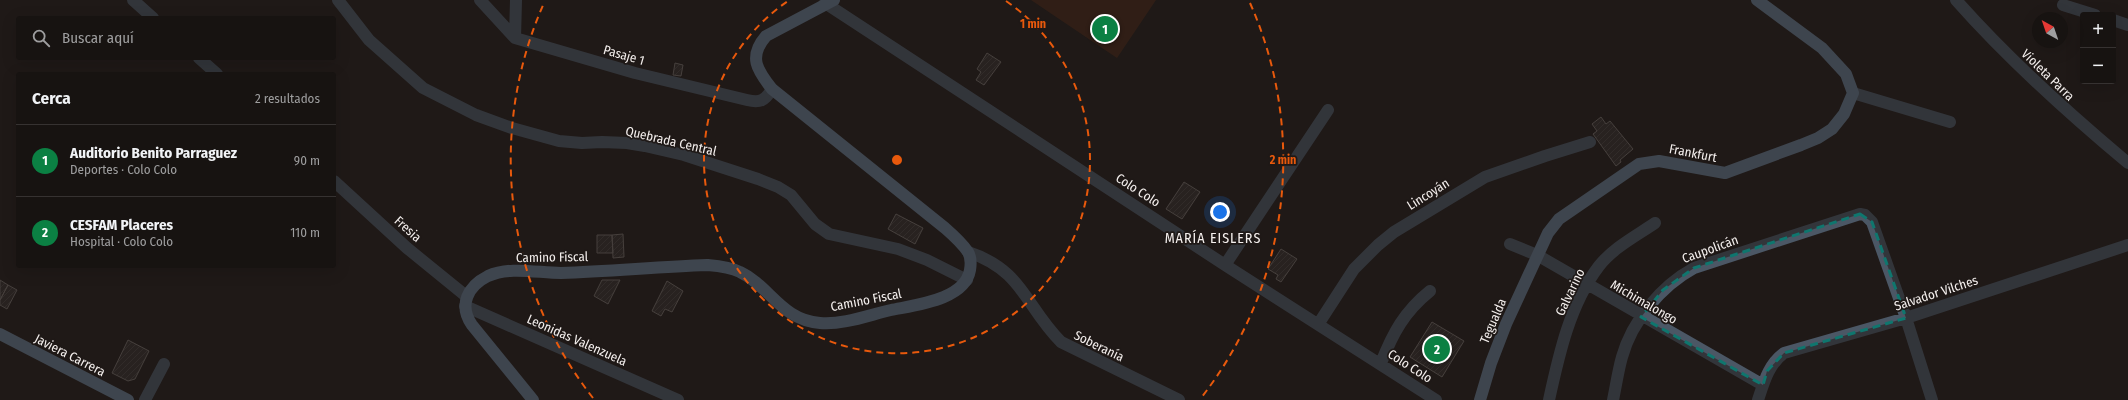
<!DOCTYPE html>
<html lang="es">
<meta charset="utf-8">
<style>
body{margin:0;font-family:"Fira Sans Condensed",sans-serif;background:#201c1a;color:#f1f3f6}
.controls{position:absolute;right:12px;top:12px;display:grid;overflow:hidden;border-radius:4px;box-shadow:0 4px 16px #0002}
.controls button{width:36px;height:36px;display:grid;place-items:center;padding:0;border:0;border-bottom:1px solid #363231;background:#171311;color:#f1f3f6;font:20px sans-serif}
.compass{position:absolute;left:2032px;top:12px;width:36px;height:36px;border-radius:50%;background:#171311;box-shadow:0 4px 16px #0002;rotate:320deg}
.you{position:absolute;left:1220px;top:212px;width:14px;height:14px;margin:-10px;border:3px solid #fff;border-radius:50%;background:#1a73e8;box-shadow:0 0 0 6px #1a73e833}
.badge{display:grid;place-items:center;width:26px;height:26px;border-radius:50%;background:#0b8043;color:#fff;font-size:13px;font-weight:700}
.pin{position:absolute;translate:-50% -50%;border:2px solid #fff;box-shadow:0 1px 4px #0006}
.list{margin:0;padding:0;list-style:none}
h2{display:flex;justify-content:space-between;align-items:center;height:52px;margin:0;padding:0 16px;font-size:17px}
h2 small{font-size:13px;font-weight:400;color:#9e9e9f}
.list li{display:grid;grid-template-columns:26px 1fr auto;gap:12px;align-items:center;box-sizing:border-box;height:72px;padding:0 16px;border-top:1px solid #363231}
.list b{display:block;font-size:15px;white-space:nowrap}
.list p{margin:0;font-size:13px;white-space:nowrap;color:#9e9e9f}
.list em{font-size:13px;font-style:normal;color:#9e9e9f}
.icon{flex:none;width:22px;height:22px;fill:none;stroke:currentColor;stroke-width:2;stroke-linecap:round;stroke-linejoin:round}
.map{position:relative;flex:none;width:2128px;height:400px;overflow:hidden}
.search{position:absolute;background:#171311;box-shadow:0 4px 16px #0002;left:16px;top:16px;width:320px;height:44px;display:flex;align-items:center;gap:10px;box-sizing:border-box;padding:0 14px;border-radius:4px;color:#9e9e9f;font-size:15px}
.panel{position:absolute;background:#171311;box-shadow:0 4px 16px #0002;left:16px;top:72px;width:320px;height:196px;border-radius:4px}
.map>svg:first-child{display:block}
.garden{fill:#462514}
.building{fill:url(#building-hatch);stroke:#756d69}
.lines{fill:none;stroke-linecap:round;stroke-linejoin:round}
.street{stroke:#4b5765;stroke-width:12}
.secondary{stroke:#657a90;stroke-width:12}
.marked{fill:none;stroke:#0f766e;stroke-width:3;stroke-dasharray:8 5;stroke-linejoin:round}
.ring{fill:none;stroke:#e8590c;stroke-width:2;stroke-dasharray:7 5}
.labels{text-anchor:middle;dominant-baseline:central;stroke-width:3.5;stroke-linejoin:round;paint-order:stroke}
.street-label{font-size:13px;fill:#f4efed;stroke:#1f1917}
.neighbourhood-label{font-size:14px;letter-spacing:1px;fill:#f4efed;stroke:#1f1917}
.centre{fill:#e8590c;stroke:#1f1917;stroke-width:2}
.ring-label{font-size:12px;text-anchor:middle;font-weight:bold;fill:#e8590c;stroke:#1f1917;stroke-width:3.5;stroke-linejoin:round;paint-order:stroke}
</style>
<div class="map">
<svg width="2128" height="400" viewBox="0 0 2128 400">
<defs>
<pattern id="building-hatch" width="6" height="6" patternUnits="userSpaceOnUse"><rect width="6" height="6" fill="#332d2a"/><path d="M-1 1l2-2M0 6l6-6M5 7l2-2" fill="none" stroke="#47423f"/></pattern>
</defs>
<rect width="100%" height="100%" fill="#1f1917"/>
<path class="garden" d="M1031,0H1156L1117,58Z"/>
<path class="building" d="M987,53L1001,62L984,85L976,80L981,72L977,69Z
M675,63L683,65L681,76L673,75Z
M1601,117L1606,124L1610,121L1633,149L1620,160L1621,162L1616,166L1593,134L1597,131L1592,124Z
M1184,182L1200,192L1182,219L1166,209Z
M896,214L923,228L915,244L888,229Z
M623,234L624,257L613,258L612,235Z
M597,235H612L613,253H597Z
M1281,249L1297,259L1281,282L1276,279L1278,275L1268,269Z
M0,280L8,285L0,300Z
M602,280H620L608,304L594,296Z
M667,281L683,291L672,312L665,309L661,316L652,311Z
M8,285L17,290L7,309L0,305V300Z
M1432,322L1464,341L1442,377L1410,357Z
M128,340L149,351L135,379L128,381L112,373Z"/>
<g class="lines">
<path class="street" d="M133,0L153,18
M338,0L369,40L423,88L476,115L512,128L559,141L582,143L602,142L627,143L645,146L684,155L758,179L778,187L791,195L815,224L829,234L898,249L927,260L967,280
M480,0L515,38L635,73L747,100C760,103 765,101 772,89
M1956,0C2009,60 2067,112 2128,163
M825,3L1225,265L1436,400
M2063,5L2095,15
M2113,20L2128,25
M515,38L516,0
M199,58L217,74
M1853,93L1950,122
M334,181L407,248L466,296
M1510,244L1537,255L1763,385
M968,252C1023,270 1025,306 1061,342L1179,400
M1225,265L1328,110
M465,306L678,400
M1319,323L1354,269L1378,245L1394,232L1485,177L1545,156L1590,142
M1381,363C1393,333 1404,312 1430,291
M145,400L164,364
M1549,400C1559,354 1570,304 1599,266C1613,248 1636,236 1655,223
M1613,400C1616,386 1618,371 1622,357C1632,321 1661,286 1694,268L1860,214L1865,215L1872,222L1906,318L1932,400
M1758,400C1764,382 1768,365 1784,353L1906,318L2128,245"/>
<path class="secondary" d="M0,334L128,400
M533,400L472,325C458,305 468,286 488,276C510,266 538,273 561,273C610,271 659,267 707,265C718,266 730,267 740,272C770,286 781,320 820,323C843,325 869,315 891,310C915,305 965,300 970,270C971,264 971,257 968,252C962,243 953,235 945,228L772,89C757,70 748,57 766,36L834,0
M1480,400L1491,363L1506,324L1548,233L1559,219L1639,164L1659,161L1725,173L1801,145L1818,138L1832,129L1844,114L1853,93L1846,74L1822,48L1757,0"/>
</g>
<path d="M0 0H2128V400H0ZM1860,214L1872,222L1906,318L1784,353L1767,371L1763,385L1641,317L1663,290L1694,268Z" fill="#1f1917" fill-opacity=".55" fill-rule="evenodd"/>
<path class="marked" d="M1860,214L1872,222L1906,318L1784,353L1767,371L1763,385L1641,317L1663,290L1694,268Z"/>
<g class="ring">
<path d="M1006 1A193 193 0 1 1 788 1"/>
<path d="M593 398A386 386 0 0 1 544 3M1250 3A386 386 0 0 1 1201 398"/>
</g>
<g class="labels">
<g class="street-label">
<text transform="translate(624 55) rotate(16)">Pasaje 1</text>
<text transform="translate(2048 75) rotate(44)">Violeta Parra</text>
<text transform="translate(671 141) rotate(13)">Quebrada Central</text>
<text transform="translate(1693 153) rotate(11)">Frankfurt</text>
<text transform="translate(1138 190) rotate(33)">Colo Colo</text>
<text transform="translate(1428 194) rotate(-32)">Lincoyán</text>
<text transform="translate(408 229) rotate(42)">Fresia</text>
<text transform="translate(1710 249) rotate(-20)">Caupolicán</text>
<text transform="translate(552 257) rotate(-1)">Camino Fiscal</text>
<text transform="translate(1570 292) rotate(-64)">Galvarino</text>
<text transform="translate(1936 293) rotate(-18)">Salvador Vilches</text>
<text transform="translate(866 300) rotate(-11)">Camino Fiscal</text>
<text transform="translate(1644 302) rotate(30)">Michimalongo</text>
<text transform="translate(1493 321) rotate(-67)">Tegualda</text>
<text transform="translate(577 340) rotate(24)">Leonidas Valenzuela</text>
<text transform="translate(1099 346) rotate(26)">Soberanía</text>
<text transform="translate(70 355) rotate(27)">Javiera Carrera</text>
<text transform="translate(1410 366) rotate(33)">Colo Colo</text>
</g>
<g class="neighbourhood-label">
<text x="1213" y="238">MARÍA EISLERS</text>
</g>
</g>
<circle cx="897" cy="160" r="6" class="centre"/>
<g class="ring-label">
<text x="1033" y="28">1 min</text>
<text x="1283" y="164">2 min</text>
</g>
</svg>
<div class="controls">
<button>+</button>
<button>−</button>
</div>
<svg class="compass" viewBox="-18 -18 36 36"><path d="M0-13l5 13h-10z" fill="#e53935"/><path d="M0 13l5-13h-10z" fill="#9e9e9f"/></svg>
<div class="you"></div>
<div class="pin badge" style="left:1105px;top:29px">1</div>
<div class="pin badge" style="left:1437px;top:349px">2</div>
<div class="search"><svg class="icon" aria-label="search" viewBox="0 0 24 24"><circle cx="10" cy="10" r="6"/><path d="M15 15l6 6"/></svg>Buscar aquí</div>
<section class="panel">
<h2>Cerca<small>2 resultados</small></h2>
<ul class="list">
<li><span class="badge">1</span><div><b>Auditorio Benito Parraguez</b><p>Deportes · Colo Colo</p></div><em>90 m</em></li>
<li><span class="badge">2</span><div><b>CESFAM Placeres</b><p>Hospital · Colo Colo</p></div><em>110 m</em></li>
</ul>
</section>
</div>
